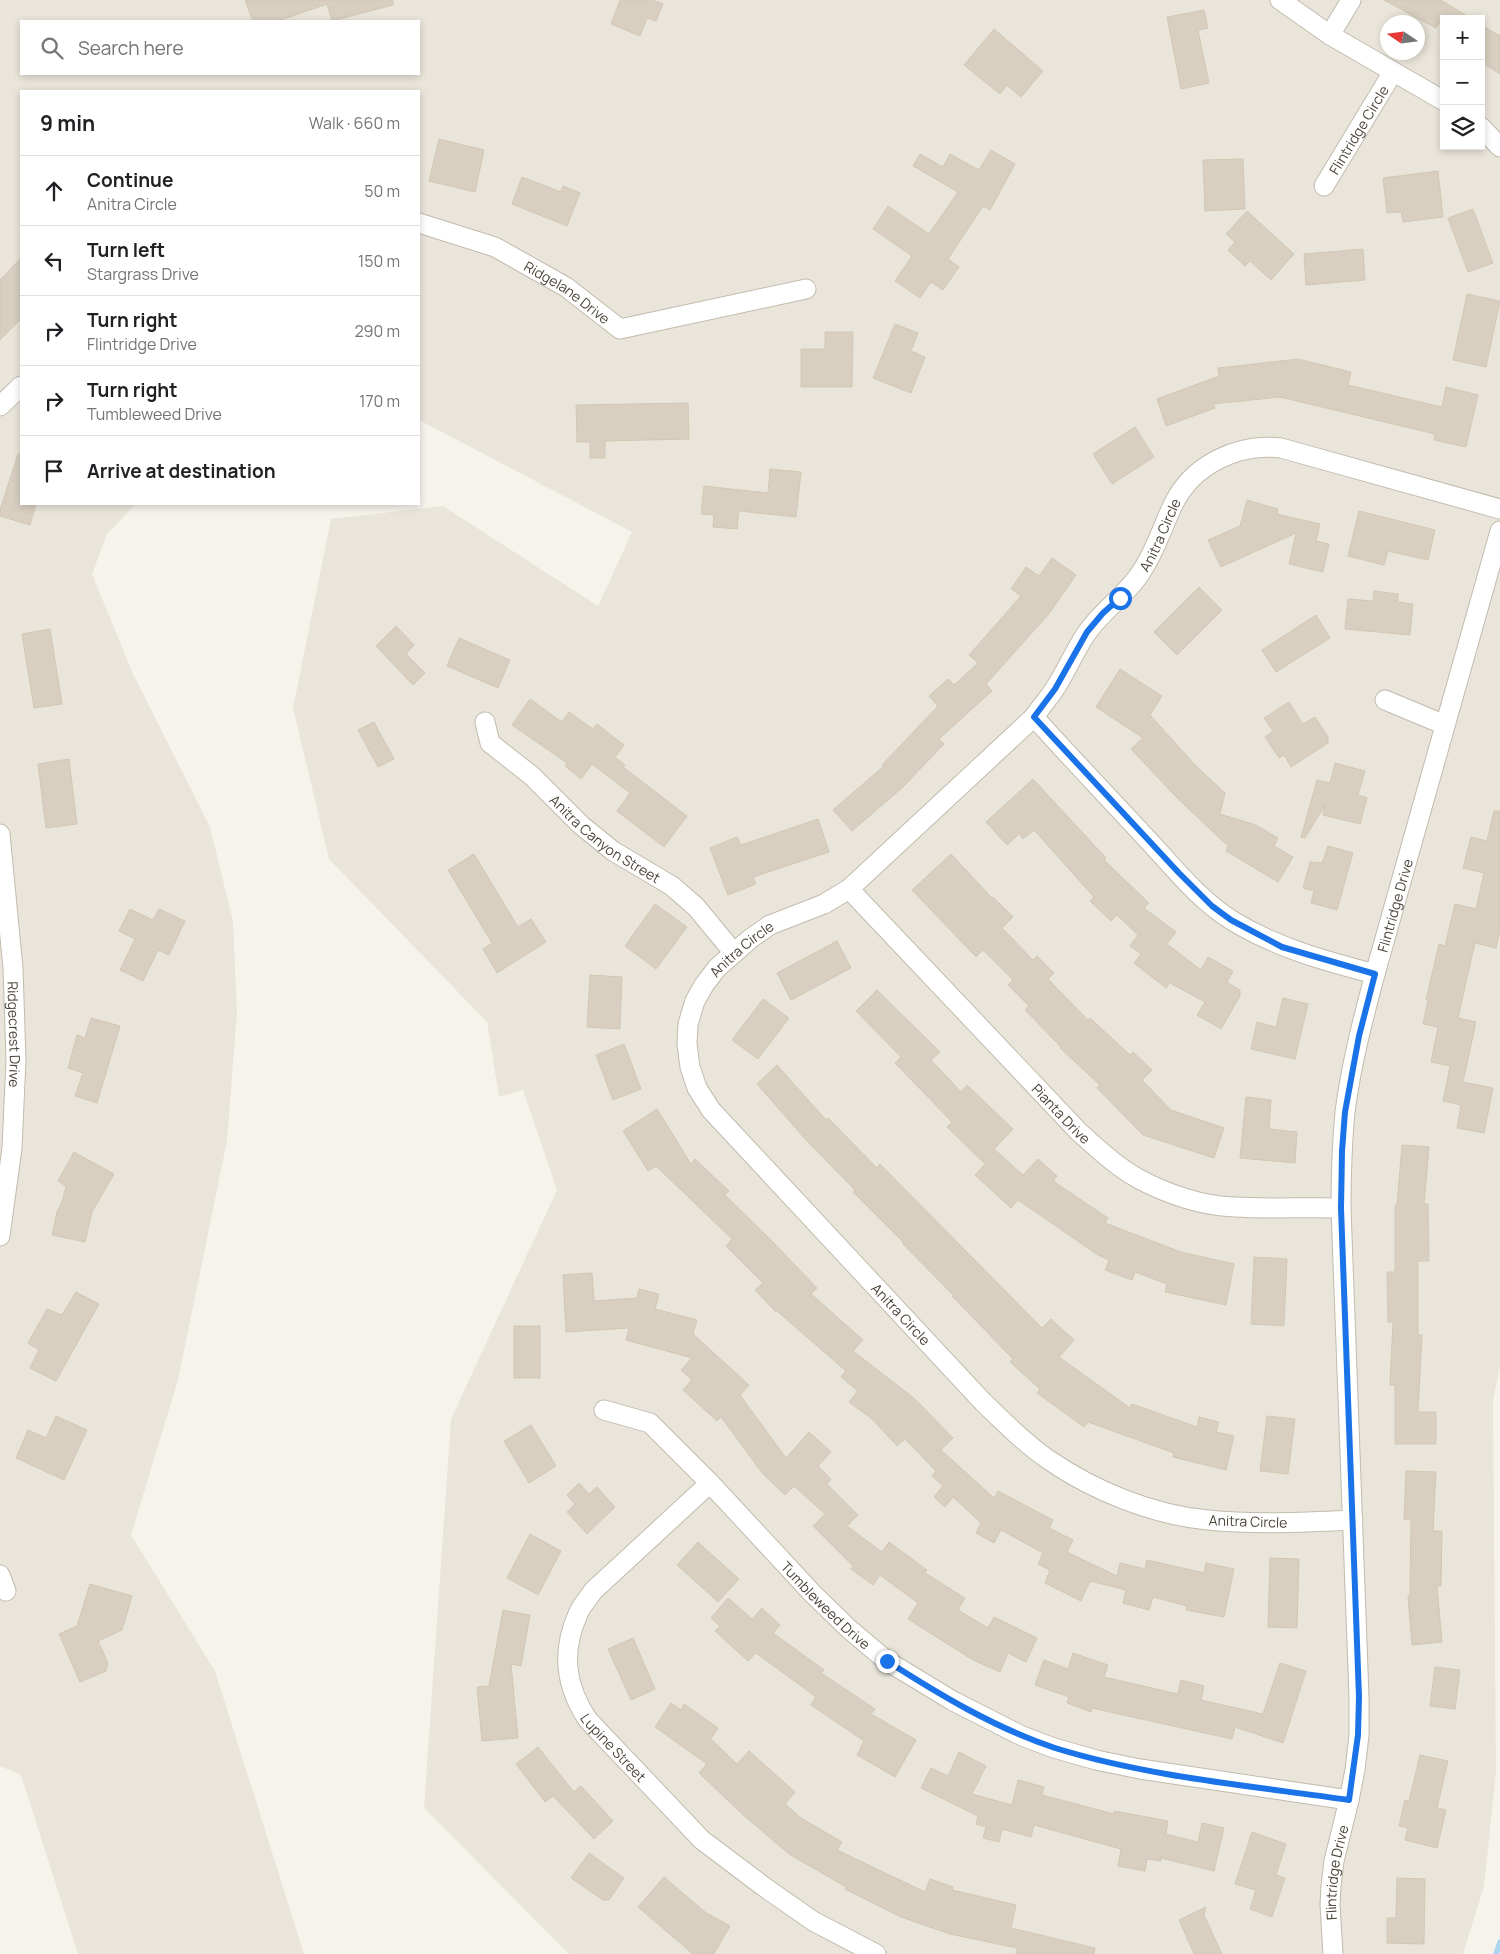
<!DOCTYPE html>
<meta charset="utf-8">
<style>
body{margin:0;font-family:Manrope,sans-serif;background:#f2f2f2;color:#202124}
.controls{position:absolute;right:15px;top:15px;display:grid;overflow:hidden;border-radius:0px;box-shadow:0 2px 8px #0003}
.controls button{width:45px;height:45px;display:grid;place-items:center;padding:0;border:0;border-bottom:1px solid #e0e0e0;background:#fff;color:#202124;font:25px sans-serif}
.compass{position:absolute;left:1380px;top:15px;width:45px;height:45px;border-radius:50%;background:#fff;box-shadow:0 2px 8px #0003;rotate:283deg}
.stop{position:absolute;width:15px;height:15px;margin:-11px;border:4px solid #1a73e8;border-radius:50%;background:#fff}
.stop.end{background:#1a73e8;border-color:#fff;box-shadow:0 1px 5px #0008}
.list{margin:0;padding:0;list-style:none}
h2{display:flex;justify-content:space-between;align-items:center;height:65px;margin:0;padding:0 20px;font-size:21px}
h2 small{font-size:16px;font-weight:400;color:#757577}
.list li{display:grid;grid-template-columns:32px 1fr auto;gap:15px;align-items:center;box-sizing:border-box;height:70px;padding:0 20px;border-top:1px solid #e0e0e0}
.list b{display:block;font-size:19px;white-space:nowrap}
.list p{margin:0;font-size:16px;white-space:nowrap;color:#757577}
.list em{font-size:16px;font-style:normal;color:#757577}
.icon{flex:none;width:28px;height:28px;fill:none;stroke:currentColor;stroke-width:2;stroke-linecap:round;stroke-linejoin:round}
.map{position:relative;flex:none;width:1500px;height:1954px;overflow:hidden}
.search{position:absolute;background:#fff;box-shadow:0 2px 8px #0003;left:20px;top:20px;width:400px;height:55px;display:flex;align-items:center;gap:12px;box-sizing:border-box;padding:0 18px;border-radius:0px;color:#757577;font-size:19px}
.panel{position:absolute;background:#fff;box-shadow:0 2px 8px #0003;left:20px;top:90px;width:400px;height:415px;border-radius:0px}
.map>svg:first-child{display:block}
.residential{fill:#eae5da;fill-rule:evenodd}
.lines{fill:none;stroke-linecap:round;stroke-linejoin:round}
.stream{stroke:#a9d4f2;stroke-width:5.5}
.building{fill:#d8cfc1;stroke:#d3c7b4}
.minor-casing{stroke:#c2bbae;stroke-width:21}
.minor{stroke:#fff;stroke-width:19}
.route{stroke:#1a73e8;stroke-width:6}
.labels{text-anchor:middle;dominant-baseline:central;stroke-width:4;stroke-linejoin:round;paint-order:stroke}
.street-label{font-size:14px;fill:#4b4439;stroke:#fff}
</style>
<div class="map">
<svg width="1500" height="1954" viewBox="0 0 1500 1954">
<rect width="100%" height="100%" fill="#f6f3ec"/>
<path class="residential" d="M0,0H1500V1365L1493,1401L1496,1773L1484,1886L1463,1954H569L424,1808L451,1419L557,1190L523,1090L499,1097L487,1022L329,859L293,708L331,519L443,506L598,606L632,532L419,420V91H21V504H136L107,534L92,574L133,674L210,827L233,921L237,1012L227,1141L178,1380L131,1535L215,1671L304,1954H78L21,1775L0,1766ZM1444,19H1481V146H1444ZM21,21H419V74H21ZM1388,22H1418V52H1388Z"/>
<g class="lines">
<path class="stream" d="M1496,1954L1500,1942"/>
</g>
<path class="building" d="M245,0H393V5L332,21L327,4L278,21H253Z
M620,0H653L663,4L656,21L647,18L640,36L611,24Z
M1384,0H1441L1472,19H1441L1436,28Z
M1204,10L1208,28L1198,30L1209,83L1181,89L1167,17Z
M1481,25L1500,36V74L1481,62Z
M994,29L1043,71L1021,97L1007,85L1000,94L964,65Z
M439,139L484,150L475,192L429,181Z
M991,150L1015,164L990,210L983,206L948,259L959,267L943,290L931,282L920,298L895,281L912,256L873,229L888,206L929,234L958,192L913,166L920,154L943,167L950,154L979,170Z
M1243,159L1245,209L1205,211L1203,160Z
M1438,171L1443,217L1403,222L1401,212L1387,213L1383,178Z
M522,177L561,192L563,186L580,193L567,226L512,204Z
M1473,209L1493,263L1468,272L1448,218Z
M1247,211L1294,254L1271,280L1250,261L1245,266L1228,250L1235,242L1226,234Z
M1363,249L1365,280L1306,285L1304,254Z
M21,258V319L0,340V280Z
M1467,294L1500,301L1486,367L1453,360Z
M895,324L918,333L911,351L925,357L911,393L873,378Z
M825,332H853L852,387H801V349H825Z
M1298,359L1351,372L1348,385L1442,407L1446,387L1478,395L1466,447L1434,440L1435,434L1280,397L1213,404L1215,408L1166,426L1157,399L1219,376L1218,368Z
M688,403L689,439L605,441V458H590V442H577L576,405Z
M1135,427L1154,457L1112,484L1093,454Z
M18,454H21V504H36L30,525L0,516V510Z
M770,469L801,472L796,517L739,511L737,529L713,527L714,515L701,514L704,486L768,493Z
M1247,500L1278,509L1277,514L1320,524L1316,541L1329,544L1323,572L1289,564L1296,533L1221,567L1208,540L1240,526Z
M1359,511L1435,530L1428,560L1388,551L1384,565L1348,556Z
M1052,558L1076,575L1048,615L986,684L992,691L939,739L944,744L903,787L852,831L833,810L884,766L882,765L938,706L929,696L948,679L954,685L978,663L969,655L1021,596L1011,589L1026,567L1039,576Z
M1199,587L1222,610L1177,655L1154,632Z
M1374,591L1398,594V602L1413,604L1410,635L1345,629L1348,599L1373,601Z
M1316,615L1330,638L1276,672L1262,650Z
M396,626L414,645L406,654L425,673L413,685L376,646Z
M50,629L62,704L34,708L22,634Z
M459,638L510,660L498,688L447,666Z
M1120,669L1162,696L1150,715L1196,766L1225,793L1220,814L1256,825L1278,838L1274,846L1293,857L1278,882L1226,851L1228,846L1176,797L1131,749L1143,738L1096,707Z
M530,699L562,722L569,712L593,729L597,724L624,745L615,757L625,765L623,767L687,816L664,847L617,811L630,793L592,764L581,779L565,766L567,763L512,725Z
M1289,702L1303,724L1315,717L1328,737V743L1291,767L1284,755L1279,758L1265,737L1273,731L1264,718Z
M374,722L394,759L378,767L358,730Z
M69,759L77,824L46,828L38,764Z
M1335,763L1365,771L1358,795L1367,798L1360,824L1323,815L1325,805L1305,838L1301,837L1317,780L1330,783Z
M1033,779L1106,858L1104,860L1149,903L1144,908L1176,932L1167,944L1201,970L1208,957L1233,971L1227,982L1240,990V996L1221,1029L1197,1015L1205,1002L1170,983L1166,988L1134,963L1141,954L1130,946L1138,935L1117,915L1111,921L1090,901L1094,897L1034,830L1023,839L1019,834L1007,845L986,822Z
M1494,811H1500V930L1496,948L1475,943L1458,1018L1476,1022L1463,1082L1493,1088L1484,1133L1457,1128L1461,1105L1443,1101L1450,1066L1431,1062L1438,1027L1423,1024L1428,1000H1426L1439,944L1445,946L1455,904L1476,909L1484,873L1463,868L1471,837L1487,841Z
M818,819L829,852L753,877L756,884L728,895L710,848L737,837L741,845Z
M1328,846L1353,853L1337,910L1311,903L1314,891L1303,888L1310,862L1322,863Z
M474,854L518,927L531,919L546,942L497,973L483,949L492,943L448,870Z
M951,854L992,898L993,897L1013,917L1002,928L1033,960L1037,956L1054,973L1048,979L1088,1020L1090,1018L1130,1055L1133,1052L1152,1070L1142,1080L1171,1110L1224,1128L1214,1158L1143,1135L1097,1088L1100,1085L1060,1048L1061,1047L1025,1010L1029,1006L1008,985L1013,980L983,950L976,957L912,890Z
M655,904L687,927L656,969L625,946Z
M130,909L153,920L159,909L185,921L169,955L158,950L143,981L120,970L135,939L119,931Z
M837,941L851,968L791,1000L777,973Z
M590,975L622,977L620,1029L587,1027Z
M877,990L940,1052L931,1060L961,1092L967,1085L1013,1129L994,1149L1023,1175L1038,1159L1057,1176L1053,1181L1108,1218L1105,1223L1181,1252L1234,1264L1226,1305L1165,1292L1167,1284L1135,1272L1132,1280L1105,1270L1109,1260L1098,1255L1018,1200L1011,1208L975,1175L985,1164L947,1127L952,1122L895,1063L901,1057L856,1011Z
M1283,998L1308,1004L1295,1059L1251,1049L1257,1022L1276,1027Z
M763,999L789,1018L758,1059L732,1040Z
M91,1018L120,1026L97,1103L75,1096L83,1073L68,1068L77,1035L85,1038Z
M624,1044L641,1089L613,1100L596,1055Z
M777,1065L826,1120L828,1118L877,1168L880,1164L1042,1328L1051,1319L1074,1340L1059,1357L1130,1408L1132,1404L1197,1427L1199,1417L1219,1422L1216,1432L1234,1436L1226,1470L1173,1457L1174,1453L1088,1422L1084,1427L1037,1393L1040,1389L1010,1362L1013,1359L952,1296L953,1295L902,1243L903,1242L853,1192L855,1190L806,1140L757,1084Z
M1246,1097L1271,1100L1269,1129L1297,1132L1295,1163L1240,1158Z
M657,1109L691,1164L695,1159L729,1191L725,1195L771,1240L817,1288L811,1294L863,1340L853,1351L915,1399L953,1438L941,1450L994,1498L998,1491L1053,1520L1049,1528L1073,1540L1067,1552L1117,1576L1120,1563L1145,1569L1147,1560L1204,1573L1206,1563L1234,1569L1224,1617L1186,1610L1187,1606L1153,1597L1149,1610L1123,1603L1126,1590L1090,1581L1081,1601L1045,1583L1050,1570L1038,1564L1043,1553L1001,1530L994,1543L976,1533L981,1523L953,1497L945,1507L934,1497L943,1486L932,1476L936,1471L905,1439L897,1446L872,1419L849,1402L858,1391L841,1377L846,1371L777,1311L776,1312L755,1290L763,1283L726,1246L732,1239L656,1166L648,1171L623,1131Z
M1402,1145L1429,1147L1424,1204H1428L1429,1261H1418V1335H1422L1418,1412H1436V1444H1395V1385H1390L1393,1322H1388L1387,1272H1395V1205H1397Z
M74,1152L114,1174L92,1212L85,1242L52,1235L57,1212L62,1202L66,1186L58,1181Z
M1254,1257L1287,1259L1284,1326L1251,1324Z
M592,1273L594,1301L637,1298L639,1289L659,1294L655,1309L697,1320L693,1334L749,1385L740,1395L786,1458L809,1432L831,1452L818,1466L831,1479L827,1484L858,1515L847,1526L882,1552L889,1542L927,1570L925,1573L965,1598L958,1610L988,1628L994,1617L1037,1638L1026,1662L1008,1653L1000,1672L973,1660L908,1619L918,1603L880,1575L873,1585L851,1569L853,1566L813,1526L825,1514L794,1486L785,1495L763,1474L721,1417L717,1421L683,1390L692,1380L681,1370L692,1358L626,1340L629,1328L566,1332L563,1275Z
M76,1292L99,1304L56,1381L30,1368L39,1350L28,1343L47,1309L62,1315Z
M514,1326H540V1378H514Z
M56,1416L87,1430L64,1480L16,1458L28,1430L46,1438Z
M1267,1416L1295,1419L1288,1474L1260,1471Z
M531,1425L556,1466L529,1483L504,1441Z
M1406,1471L1436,1472L1433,1531H1442L1441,1586H1437L1442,1642L1412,1645L1408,1596L1410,1595L1411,1520L1404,1519Z
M579,1483L589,1494L597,1487L615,1507L587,1534L567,1512L575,1504L567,1495Z
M530,1534L561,1551L538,1595L507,1578Z
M698,1542L739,1579L718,1602L677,1565Z
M1270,1558L1299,1559L1297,1628L1268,1627Z
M90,1584L132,1596L122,1630L98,1641L108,1663L106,1671L80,1682L59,1634L77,1626Z
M728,1598L752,1619L762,1608L780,1625L773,1633L824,1670L821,1673L875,1709L871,1714L916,1740L895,1777L857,1755L864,1741L811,1705L816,1697L756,1653L748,1661L715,1631L720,1626L711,1618Z
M503,1610L530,1615L521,1666L511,1664L518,1738L482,1741L477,1687L489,1686Z
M633,1638L655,1689L631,1700L608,1649Z
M1073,1653L1108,1665L1104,1677L1178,1694L1181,1680L1204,1686L1201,1700L1263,1714L1280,1663L1306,1671L1283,1743L1235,1727L1232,1739L1092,1708L1091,1712L1067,1703L1069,1697L1035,1685L1044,1660L1068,1669Z
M1435,1667L1460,1670L1455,1709L1430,1706Z
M671,1703L681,1710L684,1704L718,1728L711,1739L737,1764L749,1751L795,1792L785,1804L801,1818L842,1842L837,1850L925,1892L930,1879L953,1887L952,1890L1016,1905L1011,1928L1095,1948L1094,1954H1016L1017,1948L950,1934L901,1917L845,1889L846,1887L789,1854L741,1813L699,1773L707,1764L655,1727Z
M538,1747L574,1792L581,1786L613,1821L594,1839L553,1796L545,1802L516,1764Z
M959,1752L986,1766L972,1794L1012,1805L1018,1780L1044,1787L1042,1795L1114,1814V1811L1168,1821L1166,1834L1198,1842L1202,1823L1224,1828L1214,1871L1161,1858V1861L1147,1859L1145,1871L1118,1866L1121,1849L1034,1825L1031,1837L1002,1829L999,1842L983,1838L986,1827L976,1824L978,1816L921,1788L931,1768L948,1776Z
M1420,1755L1448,1761L1437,1808L1446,1810L1437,1848L1405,1840L1408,1828L1399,1826L1405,1800L1409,1801Z
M1252,1832L1286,1844L1276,1875L1285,1878L1272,1917L1250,1909L1256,1890L1235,1884Z
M589,1853L624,1878L609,1900H603L571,1878Z
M664,1877L705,1912L730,1926L714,1954H693L638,1907Z
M1397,1878L1425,1879L1424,1944L1387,1943V1918H1396Z
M1206,1907L1204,1915L1222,1954H1194L1179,1920Z"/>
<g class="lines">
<g class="minor-casing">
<g id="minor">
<path d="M1280,0L1330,35L1444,101"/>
<path d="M1330,35L1351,0"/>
<path d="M1481,127L1500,147"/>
<path id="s1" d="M1324,186L1393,72"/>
<path id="s2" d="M419,223L495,247L566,287L620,329L806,289"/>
<path d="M0,406L21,386"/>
<path d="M1385,700L1445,725"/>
<path d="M1034,717C1071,758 1110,799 1148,840C1174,868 1200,901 1233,921C1277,948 1325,961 1375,974"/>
<path id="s3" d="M485,722L490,743L532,776L581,825L613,851L672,886L696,907L734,953"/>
<path id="s4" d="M0,834L13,968L16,1060L12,1148L0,1236"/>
<path id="s5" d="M849,889L1079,1132C1098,1149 1117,1167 1139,1179C1167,1194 1202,1206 1234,1207C1269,1209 1305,1207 1341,1208"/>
<path id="s6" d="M604,1410L650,1423L710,1483L812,1593L849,1629L887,1661L953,1701L1022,1736L1054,1748L1096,1760L1140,1769L1349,1800"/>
<path id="s7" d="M710,1483L593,1591C588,1599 581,1606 578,1614C561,1652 565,1686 588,1720L702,1840L763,1886L813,1921L876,1954"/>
<path id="s8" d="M1353,1520C1305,1522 1256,1525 1208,1520C1153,1515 1094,1491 1049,1460C1025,1444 1004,1422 983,1402L711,1110L697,1088L690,1067L687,1044L688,1024L695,1001L704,985L717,968L750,939L770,925L824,904L849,889L1034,717C1040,708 1048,699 1054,690C1066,672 1074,652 1086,634C1100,613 1122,598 1137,578C1153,556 1161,531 1172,507C1191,465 1237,443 1281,448L1500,509"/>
<path d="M0,1575L6,1591"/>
<path id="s9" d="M1333,1954L1330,1905L1331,1886L1334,1861L1349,1800L1355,1770L1359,1735V1697L1341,1208C1341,1176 1342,1144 1345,1112C1351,1065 1363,1019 1375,974L1500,531"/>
</g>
</g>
<use href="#minor" class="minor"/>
</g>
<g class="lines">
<path class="route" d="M887,1661C940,1695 995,1728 1055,1748C1148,1777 1253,1786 1349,1800L1358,1735L1359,1697L1341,1208L1342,1151L1345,1112L1359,1036L1375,974L1282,947L1231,920L1212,906L1179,873L1034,717L1055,689L1087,632L1103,613L1120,598"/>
</g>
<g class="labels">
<g class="street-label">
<text stroke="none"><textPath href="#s1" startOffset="66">Flintridge Circle</textPath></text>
<text stroke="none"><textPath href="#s2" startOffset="165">Ridgelane Drive</textPath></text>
<text stroke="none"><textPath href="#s8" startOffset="1590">Anitra Circle</textPath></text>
<text stroke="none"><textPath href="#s3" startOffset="172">Anitra Canyon Street</textPath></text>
<text stroke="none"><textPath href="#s9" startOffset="1058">Flintridge Drive</textPath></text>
<text stroke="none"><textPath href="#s8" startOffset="990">Anitra Circle</textPath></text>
<text stroke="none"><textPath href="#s4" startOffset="201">Ridgecrest Drive</textPath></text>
<text stroke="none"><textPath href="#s5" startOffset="309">Pianta Drive</textPath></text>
<text transform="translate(901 1314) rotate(47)">Anitra Circle</text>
<text transform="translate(1248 1521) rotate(2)">Anitra Circle</text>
<text stroke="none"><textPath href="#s6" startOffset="301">Tumbleweed Drive</textPath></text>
<text stroke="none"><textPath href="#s7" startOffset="336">Lupine Street</textPath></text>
<text stroke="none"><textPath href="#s9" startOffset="82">Flintridge Drive</textPath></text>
</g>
</g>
</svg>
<div class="controls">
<button>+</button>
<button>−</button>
<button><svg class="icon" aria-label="layers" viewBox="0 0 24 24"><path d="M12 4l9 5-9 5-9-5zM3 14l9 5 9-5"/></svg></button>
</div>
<svg class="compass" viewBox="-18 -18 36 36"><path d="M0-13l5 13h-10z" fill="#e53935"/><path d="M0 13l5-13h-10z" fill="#757577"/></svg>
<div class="stop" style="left:1120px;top:598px"></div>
<div class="stop end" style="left:887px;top:1661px"></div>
<div class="search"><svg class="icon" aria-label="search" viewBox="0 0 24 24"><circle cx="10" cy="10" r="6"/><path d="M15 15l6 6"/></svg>Search here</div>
<section class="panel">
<h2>9 min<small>Walk · 660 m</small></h2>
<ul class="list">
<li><svg class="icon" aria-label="ahead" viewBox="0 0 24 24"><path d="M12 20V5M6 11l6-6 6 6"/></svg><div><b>Continue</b><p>Anitra Circle</p></div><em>50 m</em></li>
<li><svg class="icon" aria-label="left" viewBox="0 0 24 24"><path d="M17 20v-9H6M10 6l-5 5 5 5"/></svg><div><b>Turn left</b><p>Stargrass Drive</p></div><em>150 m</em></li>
<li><svg class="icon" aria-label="right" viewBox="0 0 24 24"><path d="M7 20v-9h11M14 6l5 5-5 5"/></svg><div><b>Turn right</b><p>Flintridge Drive</p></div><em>290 m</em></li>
<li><svg class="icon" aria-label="right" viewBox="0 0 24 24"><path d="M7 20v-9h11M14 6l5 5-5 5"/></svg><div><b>Turn right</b><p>Tumbleweed Drive</p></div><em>170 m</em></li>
<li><svg class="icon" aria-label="arrive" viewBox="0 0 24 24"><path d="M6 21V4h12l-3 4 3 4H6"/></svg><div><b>Arrive at destination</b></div></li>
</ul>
</section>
</div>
